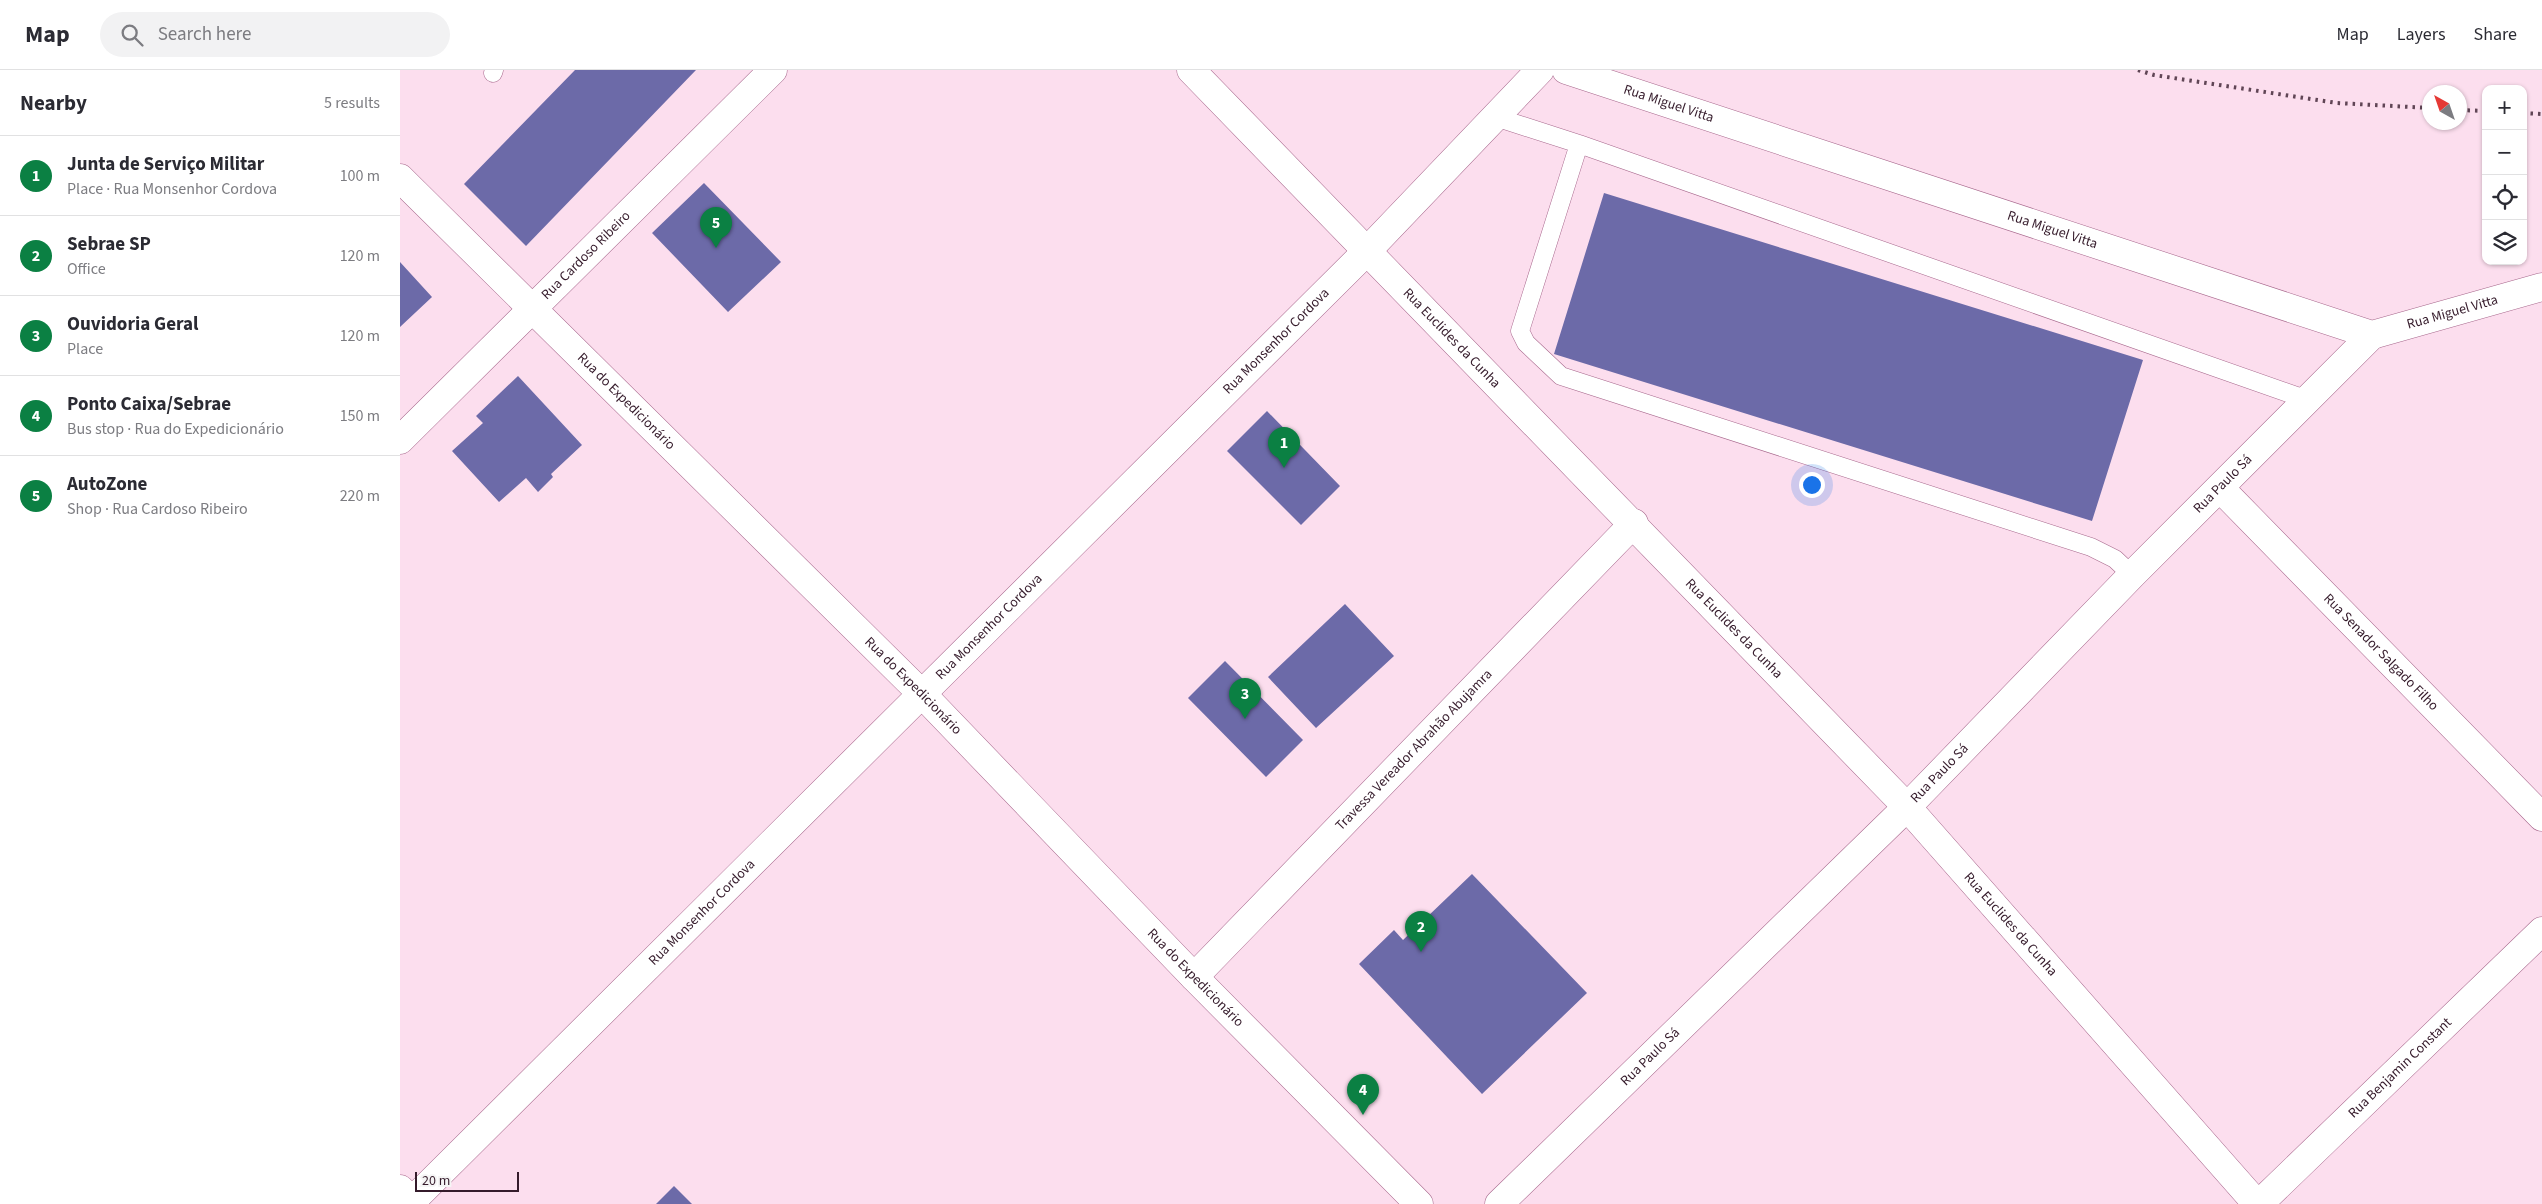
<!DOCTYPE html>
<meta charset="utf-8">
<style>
body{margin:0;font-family:"Source Sans 3",sans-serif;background:#f2f2f3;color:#2b2b33}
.controls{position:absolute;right:15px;top:15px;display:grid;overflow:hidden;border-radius:10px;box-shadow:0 1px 4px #0004}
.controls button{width:45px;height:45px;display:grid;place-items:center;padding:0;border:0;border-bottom:1px solid #e1e1e2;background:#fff;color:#2b2b33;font:25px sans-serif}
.compass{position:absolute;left:2022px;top:15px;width:45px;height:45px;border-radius:50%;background:#fff;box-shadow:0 1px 4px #0004;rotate:320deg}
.scale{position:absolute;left:15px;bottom:12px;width:104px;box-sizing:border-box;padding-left:5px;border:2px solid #351b2b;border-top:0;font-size:14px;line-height:18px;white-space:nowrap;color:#351b2b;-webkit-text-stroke:4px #f5f5f5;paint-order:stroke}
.you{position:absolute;left:1411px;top:414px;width:18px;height:18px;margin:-12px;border:4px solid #fff;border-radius:50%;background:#1a73e8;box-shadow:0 0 0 8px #1a73e833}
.badge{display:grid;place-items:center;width:32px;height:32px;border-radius:50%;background:#0b8043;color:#fff;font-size:16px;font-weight:700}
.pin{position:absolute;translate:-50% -41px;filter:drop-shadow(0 1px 2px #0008)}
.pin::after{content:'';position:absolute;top:26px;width:18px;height:15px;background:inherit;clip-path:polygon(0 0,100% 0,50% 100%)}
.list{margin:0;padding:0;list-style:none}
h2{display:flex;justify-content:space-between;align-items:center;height:65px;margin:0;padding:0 20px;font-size:21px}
h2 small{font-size:16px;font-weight:400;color:#7c7c81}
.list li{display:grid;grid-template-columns:32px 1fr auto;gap:15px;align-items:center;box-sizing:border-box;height:80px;padding:0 20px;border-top:1px solid #e1e1e2}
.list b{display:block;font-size:19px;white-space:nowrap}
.list p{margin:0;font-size:16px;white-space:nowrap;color:#7c7c81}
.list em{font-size:16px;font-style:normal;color:#7c7c81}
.icon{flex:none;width:28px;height:28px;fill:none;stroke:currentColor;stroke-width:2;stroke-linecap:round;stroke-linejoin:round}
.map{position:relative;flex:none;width:2142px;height:1134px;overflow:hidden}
header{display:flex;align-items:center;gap:30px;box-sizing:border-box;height:70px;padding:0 25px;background:#fff;border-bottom:1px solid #e1e1e2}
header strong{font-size:24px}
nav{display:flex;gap:28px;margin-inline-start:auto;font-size:18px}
.search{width:350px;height:45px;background:#f2f2f3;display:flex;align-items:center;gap:12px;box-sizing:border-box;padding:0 18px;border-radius:28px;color:#7c7c81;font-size:19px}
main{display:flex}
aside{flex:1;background:#fff}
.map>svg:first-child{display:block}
.building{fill:#6c6aa8}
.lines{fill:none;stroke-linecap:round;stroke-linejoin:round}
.lane-casing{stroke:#a7678c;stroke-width:19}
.street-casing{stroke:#a7678c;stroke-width:29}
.secondary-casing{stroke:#a7678c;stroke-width:29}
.lane{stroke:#fff;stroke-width:18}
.street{stroke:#fff;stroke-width:28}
.secondary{stroke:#fff;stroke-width:28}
.rail{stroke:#604555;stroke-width:4;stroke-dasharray:2.5 5;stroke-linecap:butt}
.labels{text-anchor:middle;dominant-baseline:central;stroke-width:4.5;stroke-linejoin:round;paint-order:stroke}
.street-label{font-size:14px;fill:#351b2b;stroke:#f5f5f5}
</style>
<header>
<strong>Map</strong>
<div class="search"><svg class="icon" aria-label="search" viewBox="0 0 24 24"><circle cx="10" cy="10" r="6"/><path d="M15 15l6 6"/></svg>Search here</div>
<nav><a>Map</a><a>Layers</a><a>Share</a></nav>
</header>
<main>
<aside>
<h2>Nearby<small>5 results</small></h2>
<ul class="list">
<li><span class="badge">1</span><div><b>Junta de Serviço Militar</b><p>Place · Rua Monsenhor Cordova</p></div><em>100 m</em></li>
<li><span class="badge">2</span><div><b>Sebrae SP</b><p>Office</p></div><em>120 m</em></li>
<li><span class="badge">3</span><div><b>Ouvidoria Geral</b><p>Place</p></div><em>120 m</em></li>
<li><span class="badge">4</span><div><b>Ponto Caixa/Sebrae</b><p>Bus stop · Rua do Expedicionário</p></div><em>150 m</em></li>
<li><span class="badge">5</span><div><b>AutoZone</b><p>Shop · Rua Cardoso Ribeiro</p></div><em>220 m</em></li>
</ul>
</aside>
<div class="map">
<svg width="2142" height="1134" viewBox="0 0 2142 1134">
<rect width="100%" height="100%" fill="#fcdeee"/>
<path class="building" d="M175,0H296L126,176L64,114Z
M304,113L381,192L328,242L252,163Z
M1204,123L1743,290L1692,451L1154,284Z
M0,192L32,227L0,257Z
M118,306L182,375L151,404L153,407L138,422L126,408L99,432L52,381L83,353L76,346Z
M867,341L940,416L901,455L827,381Z
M945,534L994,586L916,658L868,607Z
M825,591L903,670L866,707L788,628Z
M1072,804L1187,923L1082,1024L959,894L994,860L1003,870Z
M274,1116L292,1134H256Z"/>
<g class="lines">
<g class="lane-casing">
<path id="lane" d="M93,3L94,0
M1095,47L1179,74L1908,330
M1179,74L1120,261L1126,273L1161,306L1691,477L1715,489L1732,505"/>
</g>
<g class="street-casing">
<g id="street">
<path id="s1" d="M791,0L1507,737L1857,1134"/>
<path id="s2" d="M1166,0L1972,265L2142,217"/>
<path id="s3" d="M1820,418L2142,747"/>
<path id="s4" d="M794,907L1234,453"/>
<path id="s5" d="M12,1131L968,180L1140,0"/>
<path id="s6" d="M1099,1134L1507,737L1732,505L1972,265"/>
<path id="s7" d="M1859,1134L2142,861"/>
</g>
</g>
<g class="secondary-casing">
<g id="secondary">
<path id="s8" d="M0,108L522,624L794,907L1019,1134"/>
<path id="s9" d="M0,370L373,0"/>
<path d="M0,1119L15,1134"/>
</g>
</g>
<use href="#lane" class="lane"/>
<use href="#street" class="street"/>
<use href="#secondary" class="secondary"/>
<path class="rail" d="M1738,0L1754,5L1937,33L2030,38
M2060,40L2086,41
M2123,43L2142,44"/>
</g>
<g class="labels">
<g class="street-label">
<text stroke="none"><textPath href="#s2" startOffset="108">Rua Miguel Vitta</textPath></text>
<text stroke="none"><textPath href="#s2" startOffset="512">Rua Miguel Vitta</textPath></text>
<text stroke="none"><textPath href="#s9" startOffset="262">Rua Cardoso Ribeiro</textPath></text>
<text stroke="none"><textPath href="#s2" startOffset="932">Rua Miguel Vitta</textPath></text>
<text stroke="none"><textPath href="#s1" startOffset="374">Rua Euclides da Cunha</textPath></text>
<text stroke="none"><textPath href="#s5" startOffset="1219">Rua Monsenhor Cordova</textPath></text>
<text stroke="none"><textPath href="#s8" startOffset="318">Rua do Expedicionário</textPath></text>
<text stroke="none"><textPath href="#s6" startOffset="1021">Rua Paulo Sá</textPath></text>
<text stroke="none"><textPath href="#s5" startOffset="814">Rua Monsenhor Cordova</textPath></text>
<text stroke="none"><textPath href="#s1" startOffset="779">Rua Euclides da Cunha</textPath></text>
<text stroke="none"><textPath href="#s3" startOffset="230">Rua Senador Salgado Filho</textPath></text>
<text stroke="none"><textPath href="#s8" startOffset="722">Rua do Expedicionário</textPath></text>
<text stroke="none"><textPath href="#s4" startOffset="316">Travessa Vereador Abrahão Abujamra</textPath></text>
<text stroke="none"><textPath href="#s6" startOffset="616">Rua Paulo Sá</textPath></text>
<text stroke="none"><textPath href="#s5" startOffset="409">Rua Monsenhor Cordova</textPath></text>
<text stroke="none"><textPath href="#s1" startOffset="1184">Rua Euclides da Cunha</textPath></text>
<text stroke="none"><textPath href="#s8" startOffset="1128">Rua do Expedicionário</textPath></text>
<text stroke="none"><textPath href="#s6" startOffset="211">Rua Paulo Sá</textPath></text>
<text stroke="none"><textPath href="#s7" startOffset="196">Rua Benjamin Constant</textPath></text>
</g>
</g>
</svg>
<div class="controls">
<button>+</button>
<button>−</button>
<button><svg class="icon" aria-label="locate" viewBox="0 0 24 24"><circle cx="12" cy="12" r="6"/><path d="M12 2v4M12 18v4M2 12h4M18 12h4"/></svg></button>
<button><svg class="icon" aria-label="layers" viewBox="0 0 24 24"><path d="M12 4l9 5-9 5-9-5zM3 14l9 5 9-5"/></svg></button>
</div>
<svg class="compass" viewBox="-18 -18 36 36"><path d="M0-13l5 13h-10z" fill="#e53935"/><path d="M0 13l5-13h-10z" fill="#7c7c81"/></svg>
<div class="scale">20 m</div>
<div class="you"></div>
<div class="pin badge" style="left:884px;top:398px">1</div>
<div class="pin badge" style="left:1021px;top:882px">2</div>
<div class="pin badge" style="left:845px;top:649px">3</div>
<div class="pin badge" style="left:963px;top:1045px">4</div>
<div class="pin badge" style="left:316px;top:178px">5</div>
</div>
</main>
